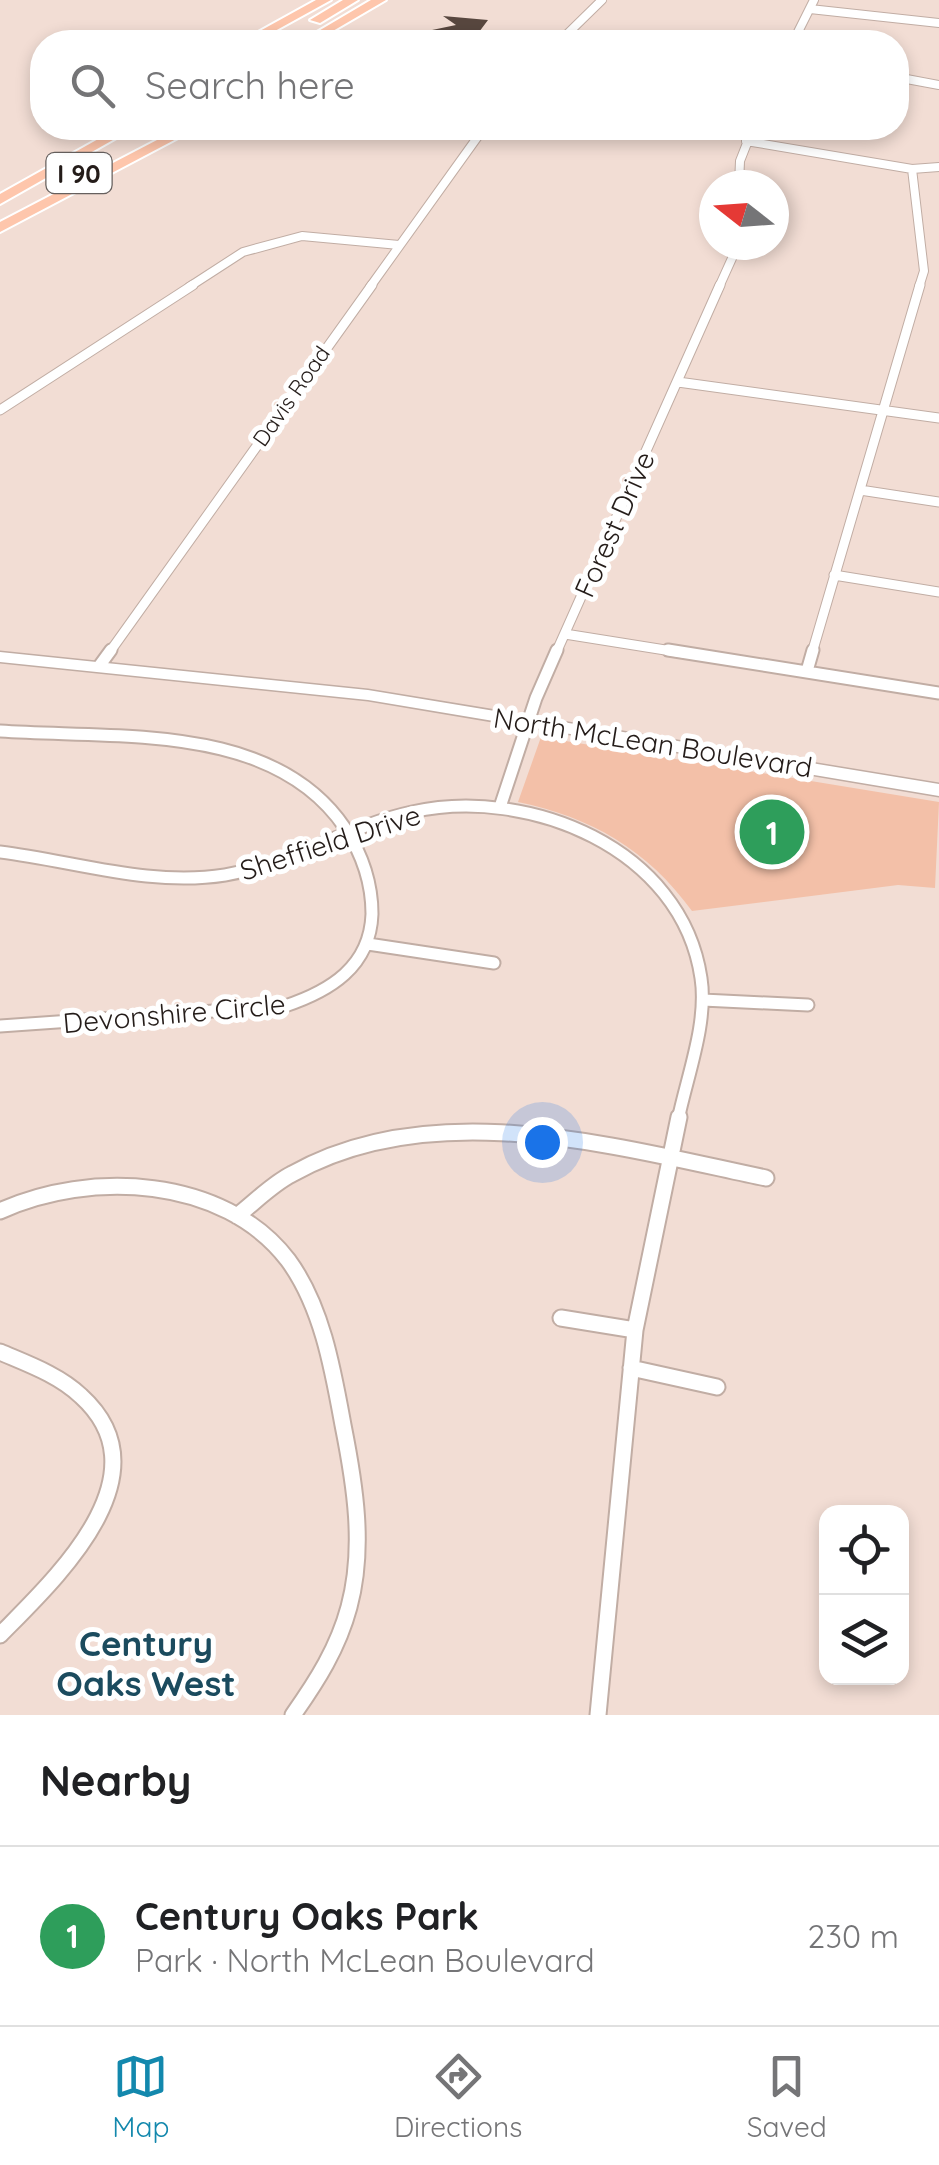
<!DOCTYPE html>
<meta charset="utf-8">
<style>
body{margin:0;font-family:Quicksand,sans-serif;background:#f2f2f2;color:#202124}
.controls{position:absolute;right:30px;bottom:30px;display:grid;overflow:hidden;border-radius:20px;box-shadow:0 5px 15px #0003}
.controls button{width:90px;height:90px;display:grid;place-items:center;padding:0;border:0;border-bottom:2px solid #e0e0e0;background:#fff;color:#202124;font:50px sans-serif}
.compass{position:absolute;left:699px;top:170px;width:90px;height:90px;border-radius:50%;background:#fff;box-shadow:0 5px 15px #0003;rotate:287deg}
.you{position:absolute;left:542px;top:1142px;width:35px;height:35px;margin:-25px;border:8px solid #fff;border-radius:50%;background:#1a73e8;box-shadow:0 0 0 15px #1a73e833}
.badge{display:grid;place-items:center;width:65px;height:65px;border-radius:50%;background:#1388ad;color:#fff;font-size:32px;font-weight:700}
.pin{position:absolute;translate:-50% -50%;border:5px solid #fff;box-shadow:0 2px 10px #0006}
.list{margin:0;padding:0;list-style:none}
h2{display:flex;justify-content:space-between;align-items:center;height:130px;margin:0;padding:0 40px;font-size:42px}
h2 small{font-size:32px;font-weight:400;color:#757577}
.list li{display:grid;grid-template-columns:65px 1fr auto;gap:30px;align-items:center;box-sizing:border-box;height:180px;padding:0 40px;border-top:2px solid #e0e0e0}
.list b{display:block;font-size:38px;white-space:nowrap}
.list p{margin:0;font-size:32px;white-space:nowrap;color:#757577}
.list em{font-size:32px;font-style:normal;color:#757577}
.icon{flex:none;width:55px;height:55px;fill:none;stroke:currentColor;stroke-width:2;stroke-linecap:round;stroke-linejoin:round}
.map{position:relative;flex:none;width:939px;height:1715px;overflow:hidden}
.search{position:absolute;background:#fff;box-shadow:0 5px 15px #0003;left:30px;right:30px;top:30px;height:110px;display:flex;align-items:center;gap:25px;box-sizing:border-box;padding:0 35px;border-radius:40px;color:#757577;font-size:38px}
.sheet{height:310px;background:#fff}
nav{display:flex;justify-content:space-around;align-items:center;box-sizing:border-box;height:140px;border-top:2px solid #e0e0e0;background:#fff;font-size:28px;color:#757577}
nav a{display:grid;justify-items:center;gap:5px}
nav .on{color:#1388ad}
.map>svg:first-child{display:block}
.green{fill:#f3c0a8}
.building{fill:#58473f}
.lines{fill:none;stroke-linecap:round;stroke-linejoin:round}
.street-far3-casing{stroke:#c1ada4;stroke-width:10}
.street-far2-casing{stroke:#c1ada4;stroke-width:11}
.street-far1-casing{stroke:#c1ada4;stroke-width:15}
.street-casing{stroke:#c1ada4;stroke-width:19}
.secondary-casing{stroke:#c1ada4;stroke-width:3}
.highway-casing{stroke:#fff;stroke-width:4}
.street-far3{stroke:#fff;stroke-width:8}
.street-far2{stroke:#fff;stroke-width:9}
.street-far1{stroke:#fff;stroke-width:11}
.street{stroke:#fff;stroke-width:15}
.secondary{fill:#fff;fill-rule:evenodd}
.highway{fill:#fec6ac;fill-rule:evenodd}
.labels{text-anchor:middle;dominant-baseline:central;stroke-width:10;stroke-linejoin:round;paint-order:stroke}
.far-street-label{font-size:22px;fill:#241c19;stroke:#fff}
.shield{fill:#fff;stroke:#66605e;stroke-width:2.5}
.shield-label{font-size:25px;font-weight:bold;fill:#241c19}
.street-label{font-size:28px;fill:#241c19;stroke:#fff}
.near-neighbourhood-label{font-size:35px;font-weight:bold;fill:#1b4b5e;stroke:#fff}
</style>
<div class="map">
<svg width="939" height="1715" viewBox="0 0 939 1715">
<rect width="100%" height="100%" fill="#f2ddd4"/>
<path class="green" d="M541,737L939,802L935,888L898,885L692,911C648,850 591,817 518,802Z"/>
<path class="building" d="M443,16L488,20L479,32L494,42H421L420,37L438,34L432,30L456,25Z"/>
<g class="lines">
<g class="street-far3-casing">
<path id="street-far3" d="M810,9L939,23
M559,42L602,0
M793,42L814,0
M896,77L939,85
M746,141L912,169L939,167
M912,169L924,271L919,287
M739,185L740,161L753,128
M189,287L243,252L302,236L399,245
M370,287L484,128
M719,287L738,245"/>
</g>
<g class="street-far2-casing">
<path id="street-far2" d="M678,382L939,418
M0,410L193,285
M860,490L939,502
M834,575L939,592
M565,634L684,653
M109,653L372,285
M556,653L720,285
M812,653L920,285"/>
</g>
<g class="street-far1-casing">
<path id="street-far1" d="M668,650L939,693
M100,665L111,650
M807,671L813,650
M0,731C114,739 273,721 345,828C362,854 372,883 372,914C370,967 330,991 285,1006L0,1026
M500,807L536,698L557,650
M0,852C74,861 150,887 225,875C291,864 347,826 412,812C528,786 682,848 701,978C708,1023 687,1076 678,1120
M368,944L494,963
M703,1000L808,1005"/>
</g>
<g class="street-casing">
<path id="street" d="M0,1211C89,1170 224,1176 288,1260C322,1306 333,1370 343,1425C355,1485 365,1548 349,1607C338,1648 317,1681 293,1715
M237,1216C255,1202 272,1184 292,1174C433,1094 618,1147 766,1178
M561,1318L635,1330
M0,1352C28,1364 59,1375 81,1396C168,1475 55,1579 0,1635
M631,1368L717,1387
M598,1715L635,1330L679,1117"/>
</g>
<g class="secondary-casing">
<path id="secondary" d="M0,652L368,690L939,784V796L368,700L0,662Z"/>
</g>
<g class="highway-casing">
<path id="highway" d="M316,0H331L255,42H240Z
M343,0H358L320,23L310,20Z
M371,0H386L314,42H300Z
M118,128H134L0,204V194Z
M180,128H197L0,232V222Z"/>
</g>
<use href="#street-far3" class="street-far3"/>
<use href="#street-far2" class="street-far2"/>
<use href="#street-far1" class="street-far1"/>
<use href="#street" class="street"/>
<use href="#secondary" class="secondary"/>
<use href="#highway" class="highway"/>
</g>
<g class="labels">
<g class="far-street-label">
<text transform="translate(291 396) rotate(-55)">Davis Road</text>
</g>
<rect class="shield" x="46.5" y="153" width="65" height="40" rx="8"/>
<g class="shield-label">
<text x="79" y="173">I 90</text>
</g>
<g class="street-label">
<text transform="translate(614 524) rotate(-66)">Forest Drive</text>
<text transform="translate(653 742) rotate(9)">North McLean Boulevard</text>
<text transform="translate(330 842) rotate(-18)">Sheffield Drive</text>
<text transform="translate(174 1013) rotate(-5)">Devonshire Circle</text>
</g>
<g class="near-neighbourhood-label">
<text x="146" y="1643">Century<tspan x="146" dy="40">Oaks West</tspan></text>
</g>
</g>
</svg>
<div class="controls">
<button><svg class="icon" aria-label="locate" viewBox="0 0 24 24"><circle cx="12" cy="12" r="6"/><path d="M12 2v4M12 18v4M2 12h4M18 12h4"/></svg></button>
<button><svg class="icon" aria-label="layers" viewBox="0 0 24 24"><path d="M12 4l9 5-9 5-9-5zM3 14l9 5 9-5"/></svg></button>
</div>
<svg class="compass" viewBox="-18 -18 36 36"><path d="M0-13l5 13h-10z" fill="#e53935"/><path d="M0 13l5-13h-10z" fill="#757577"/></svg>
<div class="you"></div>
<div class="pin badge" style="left:772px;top:832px;background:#2e9e5b">1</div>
<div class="search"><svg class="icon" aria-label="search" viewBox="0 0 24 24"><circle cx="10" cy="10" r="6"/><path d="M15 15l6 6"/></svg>Search here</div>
</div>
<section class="sheet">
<h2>Nearby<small></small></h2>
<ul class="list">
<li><span class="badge" style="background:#2e9e5b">1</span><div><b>Century Oaks Park</b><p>Park · North McLean Boulevard</p></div><em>230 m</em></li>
</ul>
</section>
<nav>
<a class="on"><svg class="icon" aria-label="map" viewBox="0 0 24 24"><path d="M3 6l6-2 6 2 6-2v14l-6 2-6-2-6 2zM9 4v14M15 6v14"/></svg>Map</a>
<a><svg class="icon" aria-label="directions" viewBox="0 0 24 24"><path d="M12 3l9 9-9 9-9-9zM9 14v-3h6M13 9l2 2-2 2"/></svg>Directions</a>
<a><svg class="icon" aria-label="saved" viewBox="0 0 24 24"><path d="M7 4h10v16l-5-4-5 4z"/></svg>Saved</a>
</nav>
